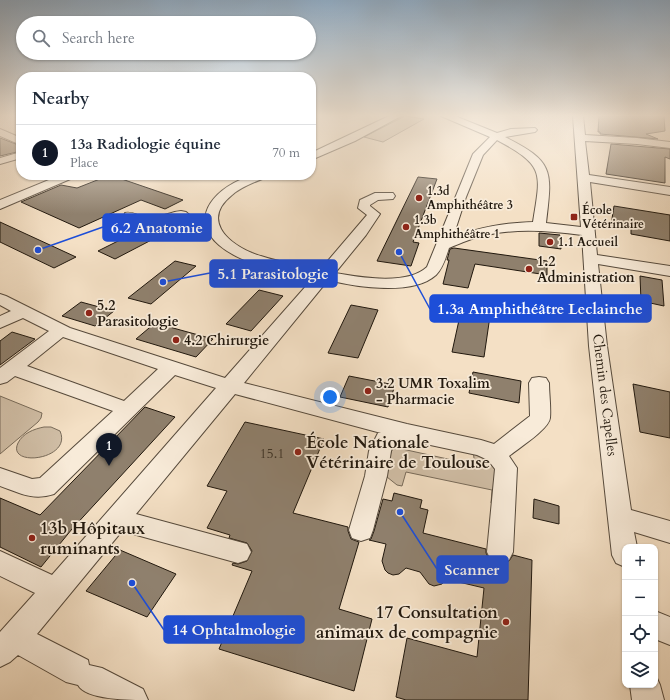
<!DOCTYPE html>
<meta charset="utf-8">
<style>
body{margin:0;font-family:Cardo,serif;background:#f2f2f3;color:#1f2937}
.controls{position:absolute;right:12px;bottom:12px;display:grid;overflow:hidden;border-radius:8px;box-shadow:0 1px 3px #0004}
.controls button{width:36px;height:36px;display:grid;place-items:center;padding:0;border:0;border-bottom:1px solid #e0e1e3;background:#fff;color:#1f2937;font:20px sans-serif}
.you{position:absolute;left:330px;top:397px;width:14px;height:14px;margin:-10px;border:3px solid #fff;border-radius:50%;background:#1a73e8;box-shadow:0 0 0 6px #1a73e833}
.badge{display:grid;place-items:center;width:26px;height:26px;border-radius:50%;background:#111827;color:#fff;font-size:13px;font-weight:700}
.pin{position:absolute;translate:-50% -33px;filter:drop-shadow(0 1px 2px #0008)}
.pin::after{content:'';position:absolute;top:21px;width:14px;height:12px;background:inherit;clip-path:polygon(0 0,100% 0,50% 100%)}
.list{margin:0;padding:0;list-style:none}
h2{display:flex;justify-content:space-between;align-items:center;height:52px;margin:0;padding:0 16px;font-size:17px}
h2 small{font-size:13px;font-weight:400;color:#747a83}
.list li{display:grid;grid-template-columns:26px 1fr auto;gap:12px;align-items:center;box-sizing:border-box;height:56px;padding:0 16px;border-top:1px solid #e0e1e3}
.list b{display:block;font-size:15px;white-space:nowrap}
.list p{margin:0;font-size:13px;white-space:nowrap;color:#747a83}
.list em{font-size:13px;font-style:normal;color:#747a83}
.icon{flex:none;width:22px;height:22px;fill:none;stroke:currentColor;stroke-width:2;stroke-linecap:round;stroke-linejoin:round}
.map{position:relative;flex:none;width:670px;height:700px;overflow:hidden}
.search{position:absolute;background:#fff;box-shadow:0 1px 3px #0004;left:16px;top:16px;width:300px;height:44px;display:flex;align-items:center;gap:10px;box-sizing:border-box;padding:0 14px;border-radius:22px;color:#747a83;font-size:15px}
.panel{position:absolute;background:#fff;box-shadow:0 1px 3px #0004;left:16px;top:72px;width:300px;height:108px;border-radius:16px}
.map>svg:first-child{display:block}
.green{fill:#d0bea6;stroke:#786b5a}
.building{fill:#8f806d;stroke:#21180e}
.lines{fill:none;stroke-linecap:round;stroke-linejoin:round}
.minor-casing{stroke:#564a3c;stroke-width:2}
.minor{fill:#f8ebd9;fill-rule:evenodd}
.poi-dot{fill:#8f2418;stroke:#f8ebd9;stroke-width:1.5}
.labels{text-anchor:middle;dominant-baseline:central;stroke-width:3.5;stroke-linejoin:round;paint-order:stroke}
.far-poi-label{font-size:12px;font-weight:bold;fill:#21180e;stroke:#f8ebd9;text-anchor:start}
.poi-label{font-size:14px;font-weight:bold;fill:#21180e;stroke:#f8ebd9;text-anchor:start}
.street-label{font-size:14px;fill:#21180e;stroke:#f8ebd9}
.near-number-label{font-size:14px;fill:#3c3226}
.near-poi-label{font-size:17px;font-weight:bold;fill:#21180e;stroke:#f8ebd9;text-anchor:start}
.leader{fill:none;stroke:#1d4ed8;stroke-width:1.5}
.callout-dot{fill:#1d4ed8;stroke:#f8ebd9;stroke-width:1.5}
.callout{fill:#1d4ed8;stroke:#1d4ed8;stroke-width:1.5}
.callout-label{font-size:15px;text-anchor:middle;font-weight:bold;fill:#fff}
</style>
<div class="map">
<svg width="670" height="700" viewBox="0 0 670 700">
<rect width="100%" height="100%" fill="#f4e0c5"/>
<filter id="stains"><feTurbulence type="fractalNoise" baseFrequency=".005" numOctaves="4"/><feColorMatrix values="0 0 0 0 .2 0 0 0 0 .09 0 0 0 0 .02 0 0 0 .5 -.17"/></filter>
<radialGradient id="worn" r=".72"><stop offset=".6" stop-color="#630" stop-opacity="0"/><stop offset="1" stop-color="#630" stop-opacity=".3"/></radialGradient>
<path class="green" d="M405,116L424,119L383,142L364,137Z
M0,396L42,413L41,418L38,422L0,454Z
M44,427H51L60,431C73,460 6,468 18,443C23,433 34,429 44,427Z
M393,447L475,465L473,451L486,458L496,471V499L491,503L492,490L406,472L402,486L397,485L387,477L385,469Z"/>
<path class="building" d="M599,116H664L665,131L646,134L658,139L600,134V132H598Z
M0,138L21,146V151L0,156Z
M611,144L670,149V159L665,157V183L606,174Z
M110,175L183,200L165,209L141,200L79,228L21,202L61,185L77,188Z
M418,177L437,179L413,242L419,243L411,266L377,261Z
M614,206L670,215V241L631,234V228L611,225Z
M0,222L76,257L54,268L0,242Z
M144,228L161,235L115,259L98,251Z
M539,233L560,235L561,249L539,246Z
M454,248L547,261V275L475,264L468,288L443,284L449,260H447L450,249Z
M175,261L196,266L151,304L128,298Z
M640,276L662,280L664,306L641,301Z
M259,290L283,296L251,331L226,324Z
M81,302L114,311L95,326L62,316Z
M351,305L378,310L358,358L328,353Z
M461,311L490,316L484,357L452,352Z
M155,323L213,339L196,357L136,339Z
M12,332L35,339L0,365V341Z
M473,372L521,381L519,403L469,393Z
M349,376L395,385L388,407L340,397Z
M633,384L670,392V438L640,432Z
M145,407L175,417L72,529L41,567L0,547V498L40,515Z
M245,422L324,439L293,513L348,527V531L351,539L359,542L339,609L372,619L354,691L219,649L252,571L232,565L233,563L238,564L247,561L252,551L247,543L229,538L230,535L207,528L227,491L207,486Z
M394,493L422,500L420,508L428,510L423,533L486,549V553L490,561L500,564L509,561L513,555L532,560L528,700H406L396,697L407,638L477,657L484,588L446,579L442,584L434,586L429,584L420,572L406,568L399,574L393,575L388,573L385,570L382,561L386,544L369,540L371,539L374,531L383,499L392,501Z
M534,499L559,506V524L533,518Z
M120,550L176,574L147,617L86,591Z"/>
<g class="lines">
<g class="minor-casing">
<path id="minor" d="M389,116H401L355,141L311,160V153Z
M441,116H455L497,133L511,129L535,128L537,130L535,132L505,137C555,162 552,171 546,223L581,227L573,116H583L585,135L637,138L670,142V148L637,144L585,141L589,175L670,187V195L590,182L597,255L670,266V276L598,264L607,346L631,510L670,521V543L634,532L637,547H625V567L616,563L612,555L589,346L582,235C549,231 519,228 487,235C474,237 461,243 449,248C446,257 443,268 436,275C413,296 356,287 328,280L244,383L407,424L481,440L494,444L530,416L529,383L532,378L539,377L546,378L549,383C549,394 551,407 550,418C549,429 519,448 509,456L517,468L513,552L509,560L500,563L491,560L487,552L495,469L488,460L477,455L407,440L394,444L391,451L387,476L373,530L370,538L361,541L352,538L349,530L365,476L369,451L378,433H381L235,394L136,514L247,544L251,552L247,560L238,563L122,531L37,634L88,660L89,665L102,668L143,689L148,700C130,700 86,700 78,685L66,682L18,655L10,662L0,667V632L35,593L0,576V551L52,575L216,388L175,375L54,494C33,501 20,493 0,486V468L32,479L40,478L113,411L15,376L7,382L0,384V368L49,331L23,318L0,328V316L11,311L0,305V294L6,296L70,328L225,378L314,277C283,270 245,267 219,245C186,216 219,185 251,176C256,174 263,175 269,175L267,177C255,182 242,186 232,195C202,219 226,242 252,253C273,261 298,265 320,270L367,215L358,208L360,200L375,193H393L395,196L393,199L378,200L370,205V206L380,214L366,235L335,273C359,277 407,286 427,267L473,154L490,137ZM497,140C545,166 541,172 533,222C503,223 481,227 453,237L466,197L483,155ZM63,337L158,369L124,401L27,366Z
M0,129L21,138V145L0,136Z
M21,152V158L0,164V158Z
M61,175H77L75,177L0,209V200Z
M181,211L186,212L194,219L188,225L175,228L165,224L145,226L125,219L124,216L125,213C134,211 139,217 147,218C159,219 169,212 181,211Z
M655,611L670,617V645L655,639Z
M655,674L660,685L664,700H632L630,685H655Z"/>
</g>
<use href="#minor" class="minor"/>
</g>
<linearGradient id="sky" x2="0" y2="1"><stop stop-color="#90aac1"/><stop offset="0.54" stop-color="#faf1e5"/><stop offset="1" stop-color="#faf1e5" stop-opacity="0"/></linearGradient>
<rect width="670" height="214" fill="url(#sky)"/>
<g class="poi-dot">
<circle cx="419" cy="198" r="4"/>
<rect x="570" y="213" width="8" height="8" rx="2"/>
<circle cx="406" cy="227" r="4"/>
<circle cx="550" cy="242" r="4"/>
<circle cx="529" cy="269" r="4"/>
<circle cx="89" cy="313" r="4"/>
<circle cx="176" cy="340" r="4"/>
<circle cx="368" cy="391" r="4"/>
<circle cx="298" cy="452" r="4"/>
<circle cx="32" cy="538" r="4"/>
<circle cx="506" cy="622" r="4"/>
</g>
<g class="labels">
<g class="far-poi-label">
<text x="427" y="191">1.3d<tspan x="427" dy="14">Amphithéâtre 3</tspan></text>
<text x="582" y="210">École<tspan x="582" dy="14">Vétérinaire</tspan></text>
<text x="414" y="220">1.3b<tspan x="414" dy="14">Amphithéâtre 1</tspan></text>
<text x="558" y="242">1.1 Accueil</text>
</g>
<g class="poi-label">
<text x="537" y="261">1.2<tspan x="537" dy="16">Administration</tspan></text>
<text x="97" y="305">5.2<tspan x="97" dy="16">Parasitologie</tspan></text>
<text x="184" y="340">4.2 Chirurgie</text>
<text x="376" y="383">3.2 UMR Toxalim<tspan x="376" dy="16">- Pharmacie</tspan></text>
</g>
<g class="street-label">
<text transform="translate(605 395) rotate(83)">Chemin des Capelles</text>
</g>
<g class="near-number-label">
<text x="272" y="453">15.1</text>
</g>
<g class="near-poi-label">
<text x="306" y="442">École Nationale<tspan x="306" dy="20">Vétérinaire de Toulouse</tspan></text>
<text x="40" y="528">13b Hôpitaux<tspan x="40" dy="20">ruminants</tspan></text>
<text x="498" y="612" text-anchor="end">17 Consultation<tspan x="498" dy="20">animaux de compagnie</tspan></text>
</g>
</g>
<path class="leader" d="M38 250L103 227M163 282L210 273M399 252L430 309M400 512L437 569M132 583L164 630"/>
<g class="callout-dot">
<circle cx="38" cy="250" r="4"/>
<circle cx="163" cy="282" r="4"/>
<circle cx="399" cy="252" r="4"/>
<circle cx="400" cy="512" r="4"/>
<circle cx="132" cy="583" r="4"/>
</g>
<g class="callout">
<rect x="103" y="214" width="108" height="27" rx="4"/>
<rect x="210" y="260" width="127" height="27" rx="4"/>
<rect x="430" y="295" width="221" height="27" rx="4"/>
<rect x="437" y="556" width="71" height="27" rx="4"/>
<rect x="164" y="616" width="140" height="27" rx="4"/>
</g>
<g class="callout-label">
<text x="157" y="233">6.2 Anatomie</text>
<text x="273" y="279">5.1 Parasitologie</text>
<text x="540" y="314">1.3a Amphithéâtre Leclainche</text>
<text x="472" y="575">Scanner</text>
<text x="234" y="635">14 Ophtalmologie</text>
</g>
<rect width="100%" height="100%" filter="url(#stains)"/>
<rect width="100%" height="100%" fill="url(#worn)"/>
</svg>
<div class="controls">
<button>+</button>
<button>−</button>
<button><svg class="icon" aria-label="locate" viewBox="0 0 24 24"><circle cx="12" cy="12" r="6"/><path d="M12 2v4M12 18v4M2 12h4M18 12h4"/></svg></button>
<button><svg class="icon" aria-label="layers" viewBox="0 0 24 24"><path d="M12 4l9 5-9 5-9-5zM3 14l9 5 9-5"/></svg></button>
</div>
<div class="you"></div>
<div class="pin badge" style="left:109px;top:466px">1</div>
<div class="search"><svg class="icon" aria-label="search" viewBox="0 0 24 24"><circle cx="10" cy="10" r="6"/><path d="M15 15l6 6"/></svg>Search here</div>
<section class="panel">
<h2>Nearby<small></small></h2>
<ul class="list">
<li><span class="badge">1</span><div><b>13a Radiologie équine</b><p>Place</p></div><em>70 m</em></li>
</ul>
</section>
</div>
